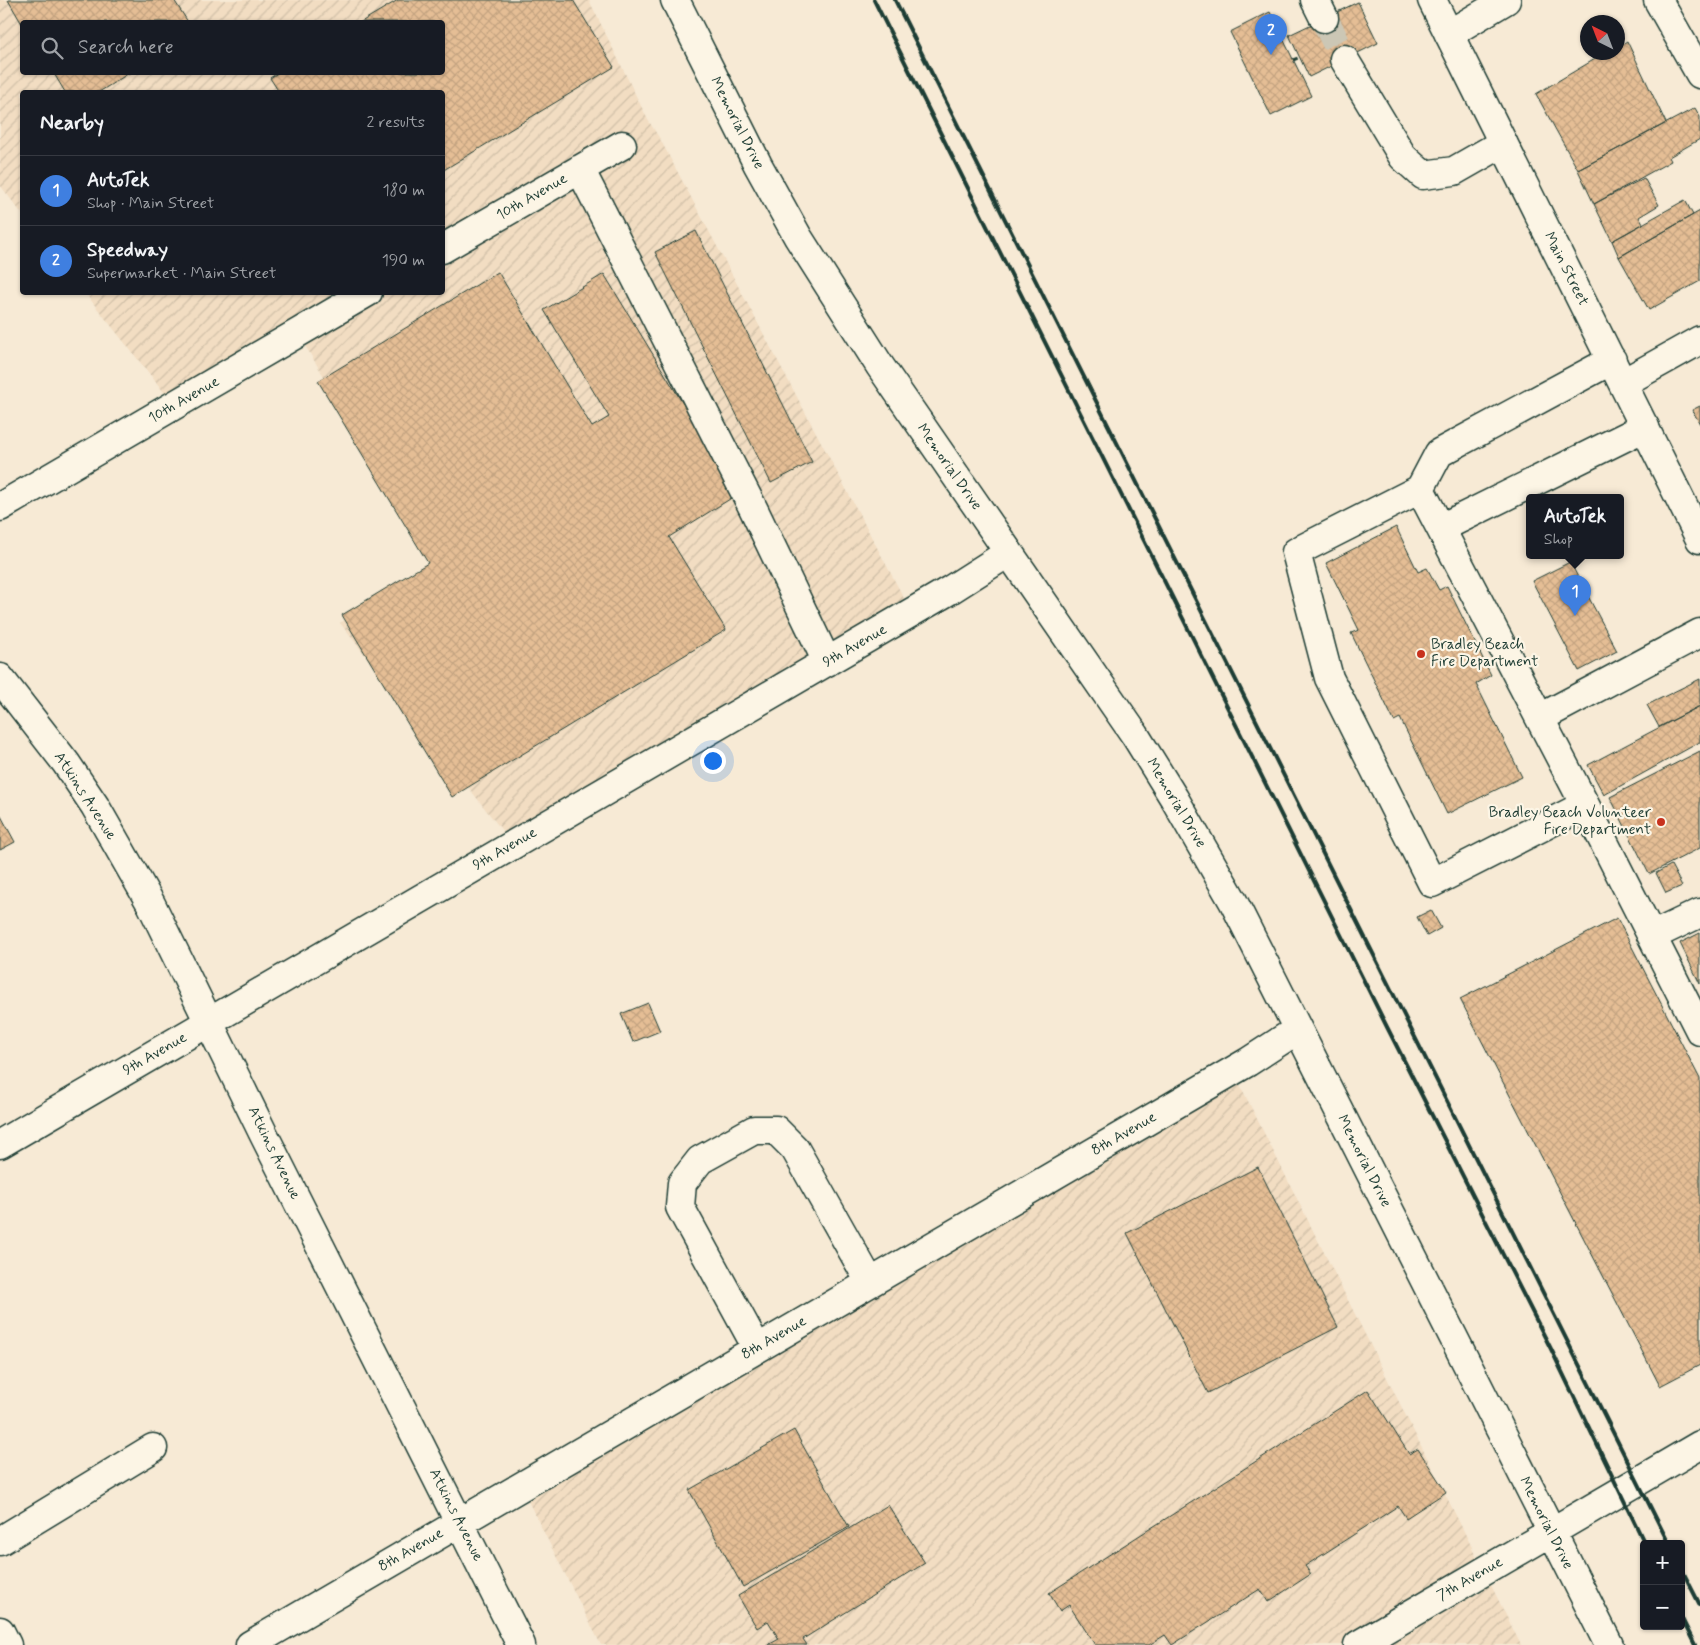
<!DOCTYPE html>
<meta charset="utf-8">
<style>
body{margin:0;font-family:Mynerve,sans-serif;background:#20242c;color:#f1f3f6}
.controls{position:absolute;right:15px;bottom:15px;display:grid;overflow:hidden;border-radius:5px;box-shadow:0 1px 4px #0004}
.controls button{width:45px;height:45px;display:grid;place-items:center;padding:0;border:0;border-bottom:1px solid #363941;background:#171b24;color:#f1f3f6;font:25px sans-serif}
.compass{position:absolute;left:1580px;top:15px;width:45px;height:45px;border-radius:50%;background:#171b24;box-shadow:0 1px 4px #0004;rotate:318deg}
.you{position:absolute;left:712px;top:760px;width:18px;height:18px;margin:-12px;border:4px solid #fff;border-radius:50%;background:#1a73e8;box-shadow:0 0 0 8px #1a73e833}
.badge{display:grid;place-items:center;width:32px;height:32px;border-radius:50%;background:#c8321e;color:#fff;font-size:16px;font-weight:700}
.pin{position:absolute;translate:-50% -41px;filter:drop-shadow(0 1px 2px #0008)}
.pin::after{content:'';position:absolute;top:26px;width:18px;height:15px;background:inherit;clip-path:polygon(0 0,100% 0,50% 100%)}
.popup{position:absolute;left:1526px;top:494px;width:98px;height:65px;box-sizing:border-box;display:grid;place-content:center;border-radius:5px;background:#171b24;filter:drop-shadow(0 1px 4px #0005);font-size:16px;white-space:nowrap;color:#9ea1a6}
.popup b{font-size:19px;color:#f1f3f6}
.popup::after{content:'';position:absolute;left:50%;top:100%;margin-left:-10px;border:10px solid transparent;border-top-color:#171b24}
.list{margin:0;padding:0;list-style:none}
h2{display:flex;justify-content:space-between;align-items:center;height:65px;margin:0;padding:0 20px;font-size:21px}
h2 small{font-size:16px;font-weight:400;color:#9ea1a6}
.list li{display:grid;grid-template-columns:32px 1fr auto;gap:15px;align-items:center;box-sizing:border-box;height:70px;padding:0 20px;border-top:1px solid #363941}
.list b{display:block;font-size:19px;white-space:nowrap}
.list p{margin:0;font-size:16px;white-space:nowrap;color:#9ea1a6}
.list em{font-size:16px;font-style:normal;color:#9ea1a6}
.icon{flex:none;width:28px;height:28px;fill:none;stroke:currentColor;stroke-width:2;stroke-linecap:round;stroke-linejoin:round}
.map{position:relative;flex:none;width:1700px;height:1645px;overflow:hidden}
.search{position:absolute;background:#171b24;box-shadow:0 1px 4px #0004;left:20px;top:20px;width:425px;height:55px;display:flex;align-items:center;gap:12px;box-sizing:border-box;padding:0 18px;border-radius:5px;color:#9ea1a6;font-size:19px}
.panel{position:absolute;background:#171b24;box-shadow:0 1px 4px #0004;left:20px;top:90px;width:425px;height:205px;border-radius:5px}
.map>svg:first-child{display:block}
.industrial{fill:url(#industrial-furrows);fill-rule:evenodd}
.building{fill:url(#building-cross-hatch);stroke:#1f3d34}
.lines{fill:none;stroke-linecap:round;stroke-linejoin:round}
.minor-tunnel{stroke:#ccc7b5;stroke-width:28;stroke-dasharray:28 14;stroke-linecap:butt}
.minor-casing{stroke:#1f3d34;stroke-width:31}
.major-casing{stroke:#1f3d34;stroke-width:31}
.path{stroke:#1f3d34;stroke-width:3;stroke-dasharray:5 4;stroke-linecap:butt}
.minor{stroke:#fcf5e5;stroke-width:28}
.major{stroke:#fcf5e5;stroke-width:28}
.rail{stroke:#1f3d34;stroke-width:4}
.poi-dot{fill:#c8321e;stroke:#fcf5e5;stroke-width:2}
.labels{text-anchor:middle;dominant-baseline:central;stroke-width:4.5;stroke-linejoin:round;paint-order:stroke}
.street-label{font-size:15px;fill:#1f3d34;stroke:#fcf5e5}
.poi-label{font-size:15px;fill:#1f3d34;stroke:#fcf5e5;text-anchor:start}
</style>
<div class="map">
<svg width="1700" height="1645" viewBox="0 0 1700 1645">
<defs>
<pattern id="industrial-furrows" width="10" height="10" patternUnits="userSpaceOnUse" patternTransform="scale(1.25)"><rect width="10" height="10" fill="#f2ddc2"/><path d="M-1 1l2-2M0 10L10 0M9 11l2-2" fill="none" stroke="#cfbfa7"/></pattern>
<pattern id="building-cross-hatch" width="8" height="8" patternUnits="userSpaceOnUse" patternTransform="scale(1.25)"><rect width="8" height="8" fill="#e5be95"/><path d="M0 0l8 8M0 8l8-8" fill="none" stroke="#c4a481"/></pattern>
</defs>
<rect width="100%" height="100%" fill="#f7ead5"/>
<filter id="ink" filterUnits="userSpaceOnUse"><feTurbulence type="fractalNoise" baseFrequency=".02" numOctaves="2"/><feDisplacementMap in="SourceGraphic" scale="10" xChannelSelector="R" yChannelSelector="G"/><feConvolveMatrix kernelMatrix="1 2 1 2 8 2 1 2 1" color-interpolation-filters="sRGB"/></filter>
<g filter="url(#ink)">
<path class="industrial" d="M0,0H589L648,120L660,139L914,617L515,847L340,623L439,565L298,334L179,411L85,293L442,292V92H22V214L0,185ZM22,22H442V72H22Z
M1237,1079L1521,1645H601L524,1493Z"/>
<path class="building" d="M8,0H174L188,22H22V24Z
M398,0H573L614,67L442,171V92H279L270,78L279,72H442V22H361Z
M1358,2L1378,43L1309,77L1289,35Z
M1270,12L1311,96L1271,116L1230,32Z
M1627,41L1666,123L1578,170L1536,94L1607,52H1618V47Z
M53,72H131L99,92H65Z
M1695,108L1700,117V139L1669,157L1671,161L1594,204L1578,170Z
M1644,178L1659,205L1639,217L1643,224L1612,241L1594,204Z
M1685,200L1693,215L1619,257L1612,241Z
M1700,211V281L1649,310L1619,257Z
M696,231L812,462L771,483L655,252Z
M498,272L592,427L609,417L544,310L604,274L738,494L669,537L726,630L452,797L342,615L428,563L318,381Z
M1700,406V424L1692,410Z
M1396,527L1418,572L1427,568L1439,590L1447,586L1491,675L1476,684L1522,777L1447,814L1400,718L1394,721L1351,633L1359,630L1326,563Z
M1570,562L1617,651L1579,671L1532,581Z
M1700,679V706L1659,727L1647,705Z
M1700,706V742L1604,795L1588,765Z
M1700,751V848L1649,874L1610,797Z
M1,816L15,842L0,850V817Z
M1671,865L1682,886L1666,893L1656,873Z
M1431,910L1441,928L1427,936L1417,917Z
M1617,918L1700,1079V1365L1660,1386L1460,999Z
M1700,933V984L1680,943Z
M648,1003L660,1031L633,1042L621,1014Z
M1258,1167L1338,1327L1208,1393L1127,1233Z
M1368,1390L1409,1454L1418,1449L1446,1492L1406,1518L1398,1506L1305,1566L1311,1574L1268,1602L1260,1589L1172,1645L1165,1635L1149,1645H1095L1069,1605L1060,1611L1049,1593Z
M794,1430L849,1527L743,1587L689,1490Z
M888,1505L925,1563L803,1639L807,1645H768L779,1639L768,1621L757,1628L738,1596Z"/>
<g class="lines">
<path class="minor-tunnel" d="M1324,18L1344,59"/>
<g class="minor-casing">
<path id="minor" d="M675,0L758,165L798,237L880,366L1135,735L1174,798L1233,901L1609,1645
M1315,0L1324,18
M1658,0L1700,74
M1449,34L1506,0
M1344,59L1403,157L1423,175L1454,171L1503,143
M580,169L753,508L827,662
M442,249L622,145
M1623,383L1700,340
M1420,489L1585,805L1700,1031
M0,507L368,292
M1441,528L1645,427
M0,678L66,763L95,806L151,904L264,1135L521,1645
M1540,718L1700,633
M1585,805L1432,883L1329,678L1296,552L1420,489L1439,453L1612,360
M1652,936L1700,913
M0,1144L950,590L1008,553
M757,1348L680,1207L682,1183L700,1160L754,1130H776L795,1149L870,1282
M0,1541L153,1448
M0,1631L7,1645
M250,1645L1248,1062L1297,1030
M1358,1645L1700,1445"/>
</g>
<g class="major-casing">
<path id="major" d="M1432,0L1700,539"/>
</g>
<path class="path" d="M1293,60L1300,57"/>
<use href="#minor" class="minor"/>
<use href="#major" class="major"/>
<path class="rail" d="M874,0L1387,1027L1551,1349L1645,1544
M895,0L1669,1544
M1681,1568L1700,1605
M1681,1617L1695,1645"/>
</g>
</g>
<g class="poi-dot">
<circle cx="1421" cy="654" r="5"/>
<circle cx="1661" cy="822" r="5"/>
</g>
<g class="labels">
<g class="street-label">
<text transform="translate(737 123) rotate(63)">Memorial Drive</text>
<text transform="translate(532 197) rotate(-30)">10th Avenue</text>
<text transform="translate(1566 269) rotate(63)">Main Street</text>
<text transform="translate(184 400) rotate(-30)">10th Avenue</text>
<text transform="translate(949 467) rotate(55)">Memorial Drive</text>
<text transform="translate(855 646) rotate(-30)">9th Avenue</text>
<text transform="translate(85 796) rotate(57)">Atkins Avenue</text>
<text transform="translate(1176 803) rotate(59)">Memorial Drive</text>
<text transform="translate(505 849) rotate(-30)">9th Avenue</text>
<text transform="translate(155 1054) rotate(-30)">9th Avenue</text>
<text transform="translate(1124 1134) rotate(-30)">8th Avenue</text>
<text transform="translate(274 1153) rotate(64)">Atkins Avenue</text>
<text transform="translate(1364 1161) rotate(63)">Memorial Drive</text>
<text transform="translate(774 1338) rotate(-30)">8th Avenue</text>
<text transform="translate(456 1515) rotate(63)">Atkins Avenue</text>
<text transform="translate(1546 1523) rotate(63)">Memorial Drive</text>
<text transform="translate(411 1550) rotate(-30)">8th Avenue</text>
<text transform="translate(1470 1579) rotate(-30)">7th Avenue</text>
</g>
<g class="poi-label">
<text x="1431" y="645">Bradley Beach<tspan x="1431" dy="17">Fire Department</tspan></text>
<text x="1651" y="813" text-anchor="end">Bradley Beach Volunteer<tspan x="1651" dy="17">Fire Department</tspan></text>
</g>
</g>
</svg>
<div class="controls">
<button>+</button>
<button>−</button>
</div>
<svg class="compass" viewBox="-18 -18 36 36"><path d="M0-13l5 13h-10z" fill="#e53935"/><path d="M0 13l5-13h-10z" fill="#9ea1a6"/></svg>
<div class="you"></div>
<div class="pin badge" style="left:1575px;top:616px;background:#3f7fe0">1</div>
<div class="popup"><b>AutoTek</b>Shop</div>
<div class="pin badge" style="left:1271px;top:55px;background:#3f7fe0">2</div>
<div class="search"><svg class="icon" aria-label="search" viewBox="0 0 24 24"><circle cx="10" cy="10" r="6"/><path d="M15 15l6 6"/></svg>Search here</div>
<section class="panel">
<h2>Nearby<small>2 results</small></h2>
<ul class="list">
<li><span class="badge" style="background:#3f7fe0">1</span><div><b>AutoTek</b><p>Shop · Main Street</p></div><em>180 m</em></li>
<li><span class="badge" style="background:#3f7fe0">2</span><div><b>Speedway</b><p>Supermarket · Main Street</p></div><em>190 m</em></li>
</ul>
</section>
</div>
